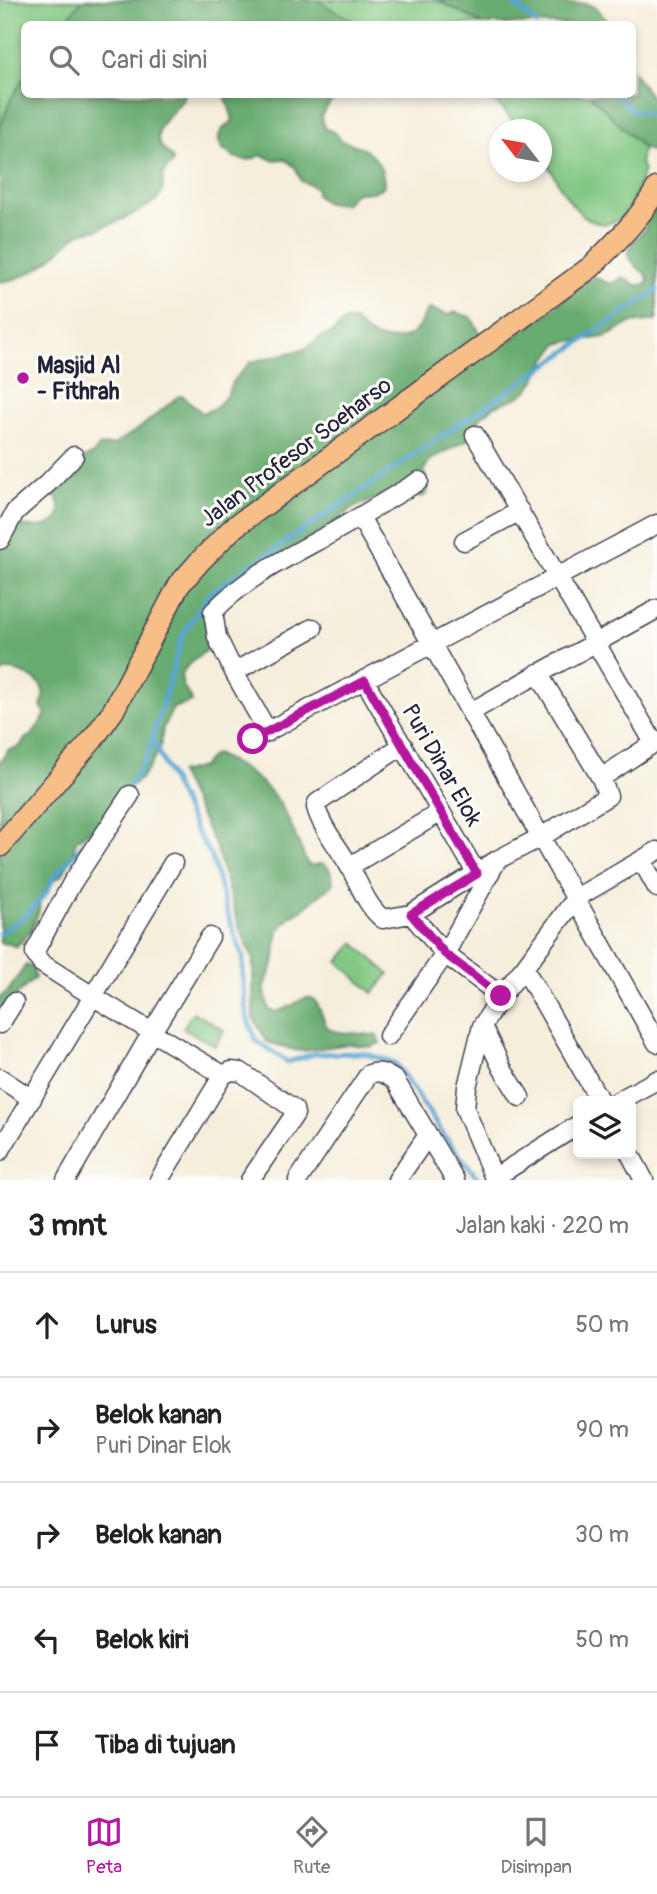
<!DOCTYPE html>
<html lang="id">
<meta charset="utf-8">
<style>
body{margin:0;font-family:Pangolin,sans-serif;background:#f2f2f2;color:#222}
.controls{position:absolute;right:21px;bottom:21px;display:grid;overflow:hidden;border-radius:10px;box-shadow:0 4px 10px #0003}
.controls button{width:63px;height:63px;display:grid;place-items:center;padding:0;border:0;border-bottom:2px solid #e0e0e0;background:#fff;color:#222;font:35px sans-serif}
.compass{position:absolute;left:489px;top:119px;width:63px;height:63px;border-radius:50%;background:#fff;box-shadow:0 4px 10px #0003;rotate:301deg}
.stop{position:absolute;width:21px;height:21px;margin:-16px;border:5px solid #b5179e;border-radius:50%;background:#fff}
.stop.end{background:#b5179e;border-color:#fff;box-shadow:0 2px 7px #0008}
.list{margin:0;padding:0;list-style:none}
h2{display:flex;justify-content:space-between;align-items:center;height:91px;margin:0;padding:0 28px;font-size:30px}
h2 small{font-size:23px;font-weight:400;color:#767676}
.list li{display:grid;grid-template-columns:46px 1fr auto;gap:21px;align-items:center;box-sizing:border-box;height:105px;padding:0 28px;border-top:2px solid #e0e0e0}
.list b{display:block;font-size:26px;white-space:nowrap}
.list p{margin:0;font-size:23px;white-space:nowrap;color:#767676}
.list em{font-size:23px;font-style:normal;color:#767676}
.icon{flex:none;width:38px;height:38px;fill:none;stroke:currentColor;stroke-width:2;stroke-linecap:round;stroke-linejoin:round}
.map{position:relative;flex:none;width:657px;height:1180px;overflow:hidden}
.search{position:absolute;background:#fff;box-shadow:0 4px 10px #0003;left:21px;right:21px;top:21px;height:77px;display:flex;align-items:center;gap:18px;box-sizing:border-box;padding:0 24px;border-radius:10px;color:#767676;font-size:26px}
.sheet{height:616px;background:#fff}
nav{display:flex;justify-content:space-around;align-items:center;box-sizing:border-box;height:98px;border-top:2px solid #e0e0e0;background:#fff;font-size:19px;color:#767676}
nav a{display:grid;justify-items:center;gap:4px}
nav .on{color:#b5179e}
.map>svg:first-child{display:block}
.green{fill:#82c883;stroke:#52755f;stroke-width:2}
.forest{fill:#69ac71;stroke:#466756;stroke-width:2}
.lines{fill:none;stroke-linecap:round;stroke-linejoin:round}
.stream{stroke:#59a5d2;stroke-width:5}
.minor-casing{stroke:#424153;stroke-width:21}
.major-casing{stroke:#424153;stroke-width:24}
.minor{stroke:#fff;stroke-width:18}
.major{stroke:#f7be87;stroke-width:21}
.route{stroke:#b5179e;stroke-width:9}
.poi-dot{fill:#b5179e;stroke:#fdfcf7;stroke-width:2.5}
.labels{text-anchor:middle;dominant-baseline:central;stroke-width:6;stroke-linejoin:round;paint-order:stroke}
.poi-label{font-size:23px;font-weight:bold;fill:#22223b;stroke:#fdfcf7;text-anchor:start}
.street-label{font-size:23px;fill:#22223b;stroke:#fdfcf7}
</style>
<div class="map">
<svg width="657" height="1180" viewBox="0 0 657 1180">
<rect width="100%" height="100%" fill="#fdfcf7"/>
<filter id="ink" filterUnits="userSpaceOnUse"><feTurbulence type="fractalNoise" baseFrequency=".0143" numOctaves="2"/><feDisplacementMap in="SourceGraphic" scale="14" xChannelSelector="R" yChannelSelector="G"/><feConvolveMatrix kernelMatrix="1 2 1 2 8 2 1 2 1" color-interpolation-filters="sRGB"/></filter>
<filter id="wash" filterUnits="userSpaceOnUse"><feTurbulence type="fractalNoise" baseFrequency=".00686" numOctaves="4" result="noise"/><feDisplacementMap in="SourceGraphic" scale="28" xChannelSelector="R" yChannelSelector="G"/><feGaussianBlur stdDeviation="1.57" result="paint"/><feColorMatrix in="noise" values="0 0 0 0 0 0 0 0 0 0 0 0 0 0 0 0 0 1.4 0 .05"/><feComposite in="paint" operator="in"/></filter>
<g filter="url(#wash)">
<rect width="100%" height="100%" fill="#f5eedb"/>
<path class="green" d="M0,0H82L63,24H24V77L11,99L0,129Z
M316,0H438L483,24H358Z
M484,95H590L643,148L640,163L644,170C638,183 630,214 616,221C586,236 562,191 551,170C548,166 544,161 542,156C539,150 542,137 542,130L520,129L501,107Z
M354,943L389,974L373,993L338,962Z
M193,1012L224,1030L215,1046L183,1028Z"/>
<path class="forest" d="M82,0H316L358,24H63Z
M438,0H563L567,5C597,0 593,8 611,24H483Z
M633,71L650,96L657,102V147L650,151L643,148L590,95L632,94Z
M24,77V94L185,95C179,111 153,123 159,142C161,149 169,153 173,159L172,164C155,174 170,189 156,200C140,213 117,222 98,229C91,231 83,231 77,235C71,239 66,245 61,250C42,267 25,279 0,282V129L11,99Z
M225,95H340L330,103L321,116L325,129C334,131 337,133 341,141C366,146 384,158 384,186C375,193 368,193 356,192L346,203C332,205 325,205 316,194L317,190L315,187L301,181L295,167L284,159L272,160L262,155C257,157 252,160 246,160C233,159 212,147 221,131C224,127 230,124 233,120Z
M657,202V320L631,323L606,337L570,341L558,344L546,359L537,377L528,390L518,397L495,406L481,417L467,440L430,460L424,470C425,480 435,497 418,497L412,493L370,501L355,507L225,602L208,649L188,665L181,675L183,686L191,698L192,702L173,708L163,728L160,748L149,768L141,778L127,789L102,826L89,831L76,841L72,857L63,874L52,882L40,898L39,911L31,931L16,947L10,944L0,943V762L8,750L19,747L26,738L32,735L46,714L41,706C43,700 45,694 42,688C39,679 14,667 5,671C3,671 2,673 0,674V521C13,527 60,534 60,510C60,500 52,496 53,483L78,460L92,455L100,446L114,445L141,427L179,396H183L202,413L216,408L227,395L233,381L251,362L305,349L321,337L332,333L345,320L355,321C359,325 363,330 367,333C379,341 406,343 416,330C421,324 423,317 427,310L431,309L449,315L455,312L471,317L482,337L502,342L514,338L547,314L578,287L594,276C604,282 612,288 622,277C632,281 636,290 648,282L647,275L638,268L628,256L631,245L644,230Z
M215,754C239,764 271,785 283,809C293,827 299,846 308,865H315L322,863L329,868L334,884L300,911L292,915L280,929L277,935L275,959L264,988L269,1010L276,1012C283,1009 290,1007 296,1003C312,992 316,999 322,1015C324,1020 325,1026 329,1029C336,1034 367,1033 377,1036L380,1043L371,1047L349,1044L303,1051L294,1050L267,1042L253,1017V958L239,927L216,847L179,773L202,767L208,759Z
M26,965L33,967L35,978L0,1010V997L8,991Z"/>
<g class="lines">
<path class="stream" d="M509,0L537,24
M615,94L632,110L657,115
M153,741L197,833L211,855L227,912L243,957V982L247,1017L256,1041L288,1062L314,1054L363,1053L395,1063L414,1090L442,1133L479,1180
M124,793L146,760L183,634L209,594L657,290
M0,933L24,917L47,892L53,878L102,823"/>
</g>
</g>
<g filter="url(#ink)">
<g class="lines">
<g class="minor-casing">
<path id="minor" d="M475,435L654,743L657,741
M360,517L657,1043
M0,540L15,512L47,484L74,456
M464,541L520,511
M234,672L313,628
M365,681L477,874
M471,712C532,676 595,644 657,609
M268,732L234,672L217,637L213,612C246,577 288,557 330,534C360,517 389,499 419,481
M253,739L657,524
M403,745L317,803L316,807C321,827 338,846 348,864C359,882 366,906 383,919L411,914L497,860L541,837L608,796L601,778L538,673
M601,778L654,743
M130,795L72,883L35,951V954L41,963L94,997L223,1075L231,1071L241,1072L294,1109L295,1114L250,1180
M642,861L657,888
M350,866L441,812
M411,914L445,954L501,996L524,968L576,898L657,851
M524,968L600,1101
M501,996L482,1026L467,1087L465,1109L494,1178L578,1125
M0,1024L14,1002
M482,1026L502,1068L520,1097
M388,1036L445,954L495,864
M0,1078L32,1099
M618,1101L657,1080
M0,1151L173,863
M630,1154L644,1180
M66,1180L152,1032L210,937
M159,1180L223,1075
M298,1180L369,1074C380,1070 385,1074 395,1080L455,1180
M397,1180L428,1135"/>
</g>
<g class="major-casing">
<path id="major" d="M0,846L93,739L113,711L179,585L200,561L233,528L591,267C615,243 640,219 657,188"/>
</g>
<use href="#minor" class="minor"/>
<use href="#major" class="major"/>
</g>
</g>
<g class="lines" filter="url(#ink)">
<path class="route" d="M253,739L365,681L477,874L411,914L445,954L501,996"/>
</g>
<circle class="poi-dot" cx="23" cy="378" r="7"/>
<g class="labels">
<g class="poi-label">
<text x="37" y="365">Masjid Al<tspan x="37" dy="26">- Fithrah</tspan></text>
</g>
<g class="street-label">
<text transform="translate(296 452) rotate(-37)">Jalan Profesor Soeharso</text>
<text transform="translate(442 765) rotate(60)">Puri Dinar Elok</text>
</g>
</g>
</svg>
<div class="controls">
<button><svg class="icon" aria-label="layers" viewBox="0 0 24 24"><path d="M12 4l9 5-9 5-9-5zM3 14l9 5 9-5"/></svg></button>
</div>
<svg class="compass" viewBox="-18 -18 36 36"><path d="M0-13l5 13h-10z" fill="#e53935"/><path d="M0 13l5-13h-10z" fill="#767676"/></svg>
<div class="stop" style="left:253px;top:739px"></div>
<div class="stop end" style="left:501px;top:996px"></div>
<div class="search"><svg class="icon" aria-label="search" viewBox="0 0 24 24"><circle cx="10" cy="10" r="6"/><path d="M15 15l6 6"/></svg>Cari di sini</div>
</div>
<section class="sheet">
<h2>3 mnt<small>Jalan kaki · 220 m</small></h2>
<ul class="list">
<li><svg class="icon" aria-label="ahead" viewBox="0 0 24 24"><path d="M12 20V5M6 11l6-6 6 6"/></svg><div><b>Lurus</b></div><em>50 m</em></li>
<li><svg class="icon" aria-label="right" viewBox="0 0 24 24"><path d="M7 20v-9h11M14 6l5 5-5 5"/></svg><div><b>Belok kanan</b><p>Puri Dinar Elok</p></div><em>90 m</em></li>
<li><svg class="icon" aria-label="right" viewBox="0 0 24 24"><path d="M7 20v-9h11M14 6l5 5-5 5"/></svg><div><b>Belok kanan</b></div><em>30 m</em></li>
<li><svg class="icon" aria-label="left" viewBox="0 0 24 24"><path d="M17 20v-9H6M10 6l-5 5 5 5"/></svg><div><b>Belok kiri</b></div><em>50 m</em></li>
<li><svg class="icon" aria-label="arrive" viewBox="0 0 24 24"><path d="M6 21V4h12l-3 4 3 4H6"/></svg><div><b>Tiba di tujuan</b></div></li>
</ul>
</section>
<nav>
<a class="on"><svg class="icon" aria-label="map" viewBox="0 0 24 24"><path d="M3 6l6-2 6 2 6-2v14l-6 2-6-2-6 2zM9 4v14M15 6v14"/></svg>Peta</a>
<a><svg class="icon" aria-label="directions" viewBox="0 0 24 24"><path d="M12 3l9 9-9 9-9-9zM9 14v-3h6M13 9l2 2-2 2"/></svg>Rute</a>
<a><svg class="icon" aria-label="saved" viewBox="0 0 24 24"><path d="M7 4h10v16l-5-4-5 4z"/></svg>Disimpan</a>
</nav>
